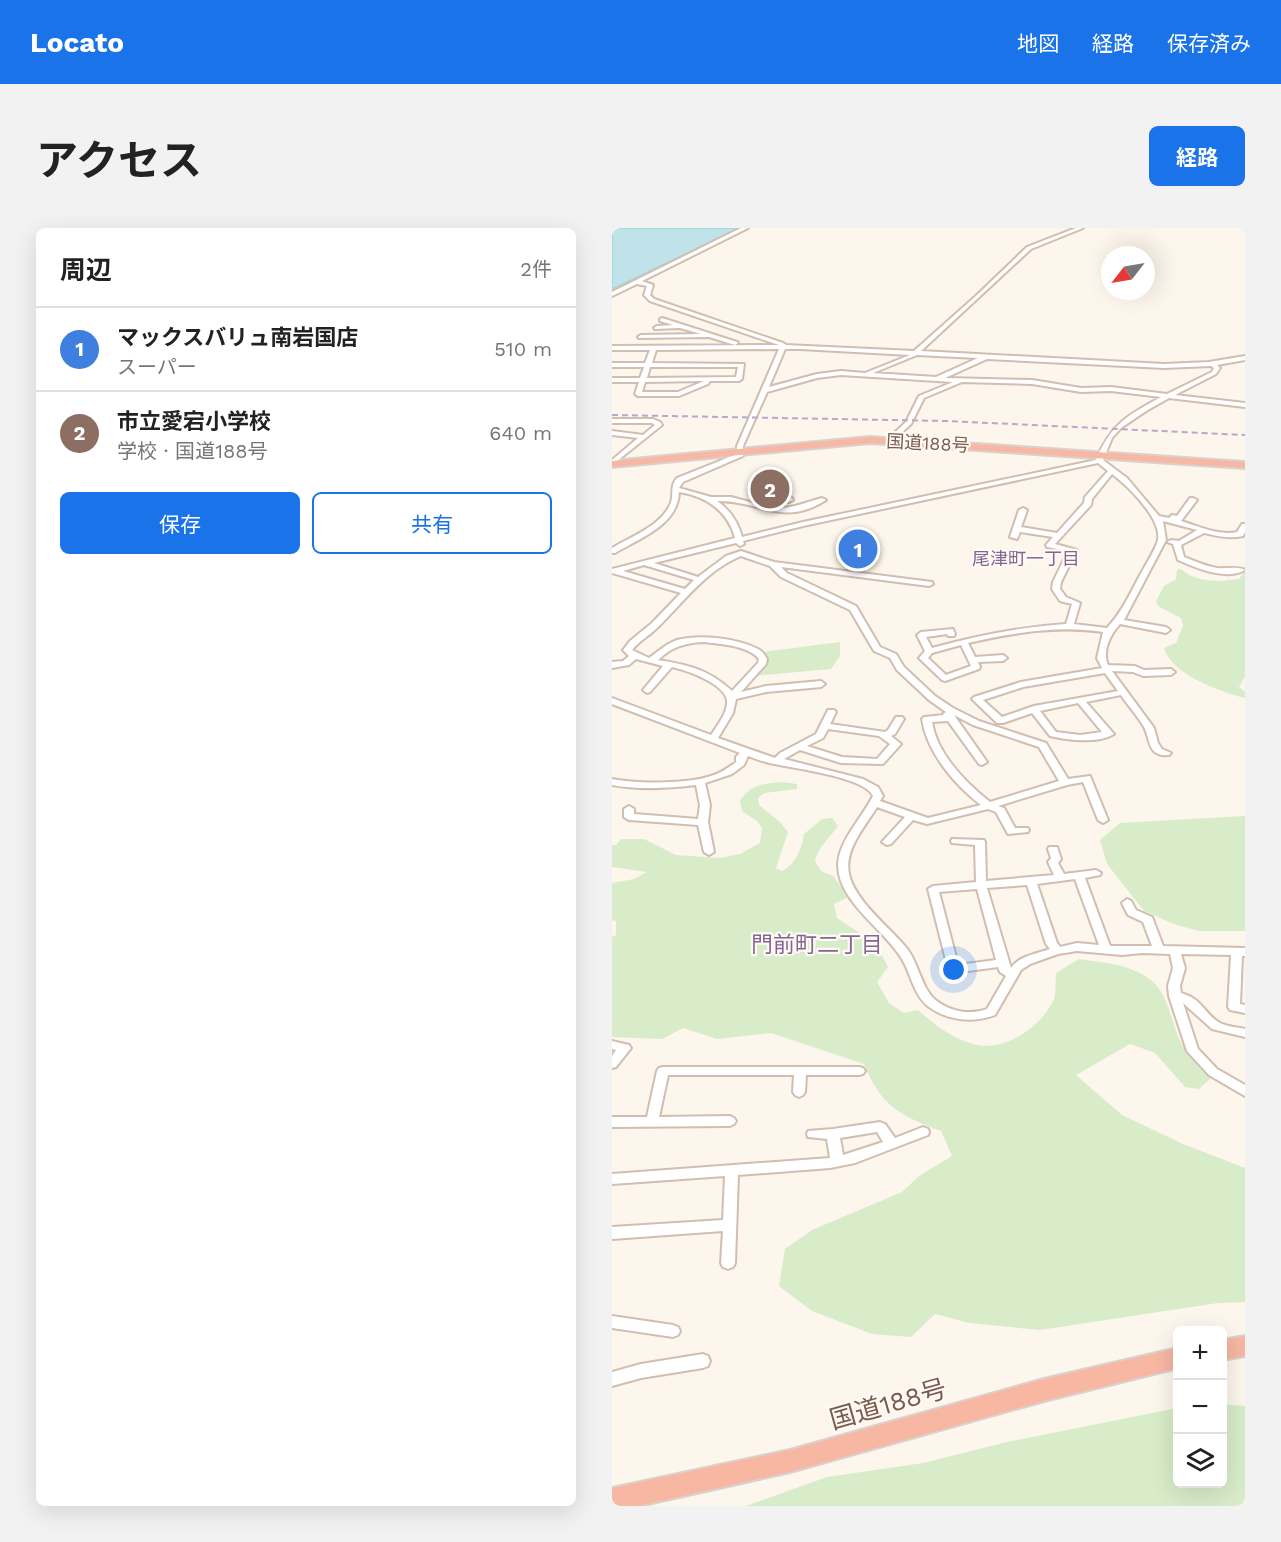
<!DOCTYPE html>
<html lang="ja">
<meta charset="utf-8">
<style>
body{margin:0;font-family:"Work Sans","Noto Sans JP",sans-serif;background:#f2f2f2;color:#222}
.controls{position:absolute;right:18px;bottom:18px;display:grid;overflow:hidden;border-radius:9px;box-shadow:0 6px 24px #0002}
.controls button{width:54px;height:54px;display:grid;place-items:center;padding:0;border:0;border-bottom:2px solid #e0e0e0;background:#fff;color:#222;font:30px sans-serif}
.compass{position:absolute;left:489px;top:18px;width:54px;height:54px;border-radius:50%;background:#fff;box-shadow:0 6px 24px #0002;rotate:239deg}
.you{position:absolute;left:342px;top:742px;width:21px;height:21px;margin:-15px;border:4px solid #fff;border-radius:50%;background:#1a73e8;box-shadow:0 0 0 9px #1a73e833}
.badge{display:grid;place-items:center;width:39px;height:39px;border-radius:50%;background:#1a73e8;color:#fff;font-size:20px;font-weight:700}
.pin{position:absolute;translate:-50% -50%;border:3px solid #fff;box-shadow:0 2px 6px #0006}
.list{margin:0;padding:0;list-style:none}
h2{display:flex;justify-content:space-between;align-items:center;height:78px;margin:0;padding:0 24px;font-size:26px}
h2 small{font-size:20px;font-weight:400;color:#767676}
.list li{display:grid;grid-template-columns:39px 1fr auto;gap:18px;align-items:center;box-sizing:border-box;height:84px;padding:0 24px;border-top:2px solid #e0e0e0}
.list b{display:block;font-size:22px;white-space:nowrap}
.list p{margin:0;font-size:20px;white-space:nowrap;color:#767676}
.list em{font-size:20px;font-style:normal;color:#767676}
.actions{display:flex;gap:12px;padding:18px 24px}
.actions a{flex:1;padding:14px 0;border:2px solid #1a73e8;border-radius:9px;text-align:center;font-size:21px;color:#1a73e8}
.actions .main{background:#1a73e8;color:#fff}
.icon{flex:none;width:33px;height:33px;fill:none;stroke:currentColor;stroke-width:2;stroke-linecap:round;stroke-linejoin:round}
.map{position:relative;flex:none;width:633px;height:1278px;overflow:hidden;border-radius:9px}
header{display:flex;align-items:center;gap:36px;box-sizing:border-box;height:84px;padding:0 30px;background:#1a73e8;color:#fff}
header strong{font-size:28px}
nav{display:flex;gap:33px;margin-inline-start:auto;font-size:21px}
.intro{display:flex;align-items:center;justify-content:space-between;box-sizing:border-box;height:144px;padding:0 36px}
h1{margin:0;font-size:42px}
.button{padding:15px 27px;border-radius:9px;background:#1a73e8;color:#fff;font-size:21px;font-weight:700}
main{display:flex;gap:36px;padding:0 36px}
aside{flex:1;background:#fff;border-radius:9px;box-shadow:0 6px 24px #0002}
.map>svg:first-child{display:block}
.green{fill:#d8ecc9}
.water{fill:#bfe3e8;stroke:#a5d3da;stroke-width:1.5}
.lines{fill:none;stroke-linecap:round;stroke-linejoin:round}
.minor-casing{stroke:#d1beb0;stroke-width:4}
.highway-casing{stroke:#dad1cd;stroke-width:4}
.minor{fill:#fff;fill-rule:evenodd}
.highway{fill:#f7b7a3;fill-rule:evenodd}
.rail{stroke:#b9a8c9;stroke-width:2;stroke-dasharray:6 4;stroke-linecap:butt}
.labels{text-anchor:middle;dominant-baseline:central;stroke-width:4.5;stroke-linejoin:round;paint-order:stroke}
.far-street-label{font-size:18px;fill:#7a5c4d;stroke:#fffaf3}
.far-neighbourhood-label{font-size:18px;fill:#846695;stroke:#fffaf3}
.neighbourhood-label{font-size:22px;fill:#846695;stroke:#fffaf3}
.near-street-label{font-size:26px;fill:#7a5c4d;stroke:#fffaf3}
</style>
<header>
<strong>Locato</strong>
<nav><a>地図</a><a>経路</a><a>保存済み</a></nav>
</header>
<div class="intro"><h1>アクセス</h1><a class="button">経路</a></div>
<main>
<aside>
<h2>周辺<small>2件</small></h2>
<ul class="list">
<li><span class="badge" style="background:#3f7fe0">1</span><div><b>マックスバリュ南岩国店</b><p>スーパー</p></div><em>510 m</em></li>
<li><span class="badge" style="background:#8d6e63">2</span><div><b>市立愛宕小学校</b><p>学校 · 国道188号</p></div><em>640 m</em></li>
</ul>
<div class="actions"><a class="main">保存</a><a>共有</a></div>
</aside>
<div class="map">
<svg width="633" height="1278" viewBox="0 0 633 1278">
<rect width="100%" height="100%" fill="#fdf6ec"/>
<path class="green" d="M569,341C585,355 607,354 627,351L633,343V449L627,459L633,464V470C608,464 559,446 552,420L564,415L571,398L569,390L546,378L544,373L552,358L564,351L565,342Z
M228,414V428L219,441L141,448L153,437L155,429L151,424Z
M169,554L185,556V561L152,565L146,570L147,577L168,594L176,604L164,640L170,643C184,636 190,620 192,606L210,591L220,590L226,598C217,611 207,617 203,633L209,643L221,648L237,669L222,676L225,690C248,705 265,714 276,739L265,754L277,775L292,785L306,782C322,796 339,810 361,816C391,825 428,800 441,773C445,766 443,753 444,745L467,731C484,734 506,735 521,742C553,755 554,774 564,803C570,821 585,838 599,850L587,861L573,859L543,825L518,816L464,847L510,887L571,916L633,940V1074L606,1075L428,1102L357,1095L323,1086L299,1109L260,1106L200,1083L167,1058L173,1021L200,1002L290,964L307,948L340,928L329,903C288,888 269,878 252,836L159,805L105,811L71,800L50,811L0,809V709L4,707V693L0,692V655L22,651L35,644L0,639V617H4L9,611H32L64,627L108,630L128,626L148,615L150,600L145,593L130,583L128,573C138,556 151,556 169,554Z
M633,588V703H587L562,696L532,683L495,636L488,612L508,595Z
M611,1176L633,1178V1278H134L215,1249L311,1235L395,1214L565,1180L566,1256H610Z"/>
<path class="water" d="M0,0H129L0,61Z"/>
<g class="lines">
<g class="minor-casing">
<path id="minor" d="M129,0H136L30,53L41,57L38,67L42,71L171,115L174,117L302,123L365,67L415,19L464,0H471L419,21L309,123L552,136L597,134L633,128V132L605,137L608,140L604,146L563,167L633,175V179L557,170L534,183L509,200L500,210L491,232L515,250L547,288L557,290L560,287L565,288L578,270H581L585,272L569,293C586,298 607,308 625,304L630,296H633V304L631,308C617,311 605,308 592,305L569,317L572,329C583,333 593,338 605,340C614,341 626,338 633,342C614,353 584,340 566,332L561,316L555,314L559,312L567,313L585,302L551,293L554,312L512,392L554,399L558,402L554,405L508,396C498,407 490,423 496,437L523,438L532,442L559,441L563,444L559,447L531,448L521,444L500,443L542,500L546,515L550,521L559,525L557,527C535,529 539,512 532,499C526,488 516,478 509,467L474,474L502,506C486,516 455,512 438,508L420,485L391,495H385L360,471L362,469L409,454L490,440L485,430L491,404C446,397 401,405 356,415L363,429L391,427L395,430L391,433L366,434L368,439L367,441L333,453L330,452L307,430L313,423L305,407L309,404L341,401L343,406L342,408H336L335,406L314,409L320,420C364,408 408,399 454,396L460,376L448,373L440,361L441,354L456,323L435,319L434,317L441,309L408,304L405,311L398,309L407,282L411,280L415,282L409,299L445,305L472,275L473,269L496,243L486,235L191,298L131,313L132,316L128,318L124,315L42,335L86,349L114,328L129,323L162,334L320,354L321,356L317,358L169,339L175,345L244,378L268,419L284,426L292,439L323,468L341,480L367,493L434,515L456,551L478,548L496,592L491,595L486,592L471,554L455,557L386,578L392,580L403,600H416L417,602L416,604L396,606L384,584L376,581L315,596L301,592L279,616L275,617L270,614L293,589L265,579C253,599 232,621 237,646C243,674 279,700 296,722C307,737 310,763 326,774C340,784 359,787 375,781L394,748L388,744L386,739L341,745L337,744L316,661L321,658L364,654L363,617L340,615L339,613L340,611L372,612L373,614L374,653L442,647L436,634L439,630L436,621L437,619H445L449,631L446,635L452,646L484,642L489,645L488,647L473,650L498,718H540L531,694L516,687L510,675L515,671L519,673L524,682L540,689L551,718L633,720V728H630L628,776L633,777V785L618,782L616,779L619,727L569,726L573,740L568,758L569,765C591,771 593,787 608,795C616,799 625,799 633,801V809L600,801L571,775L586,821L605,841L633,857V868L597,847L575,823L557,768L556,758L561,740L558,726L530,725L510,727L465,723L446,726L418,736L409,742L383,787C362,795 336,793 317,779C302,768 299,746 290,731C273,702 226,674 226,637C227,612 250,590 261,568C253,548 175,540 154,534C148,533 142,530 136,528L132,537L120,546L93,555L98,577L96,594L102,624L97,627L92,624L86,597L17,592L12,589V581L17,578L22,581V586L86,591L88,577L84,557C59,560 25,562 0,557V551C24,556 76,556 99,548C109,545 116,540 124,534V529L128,525L0,476V470L99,507C105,498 116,484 115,473C114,456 74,442 60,439L38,464L35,465L31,462L51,438L24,431L17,437L0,440V434L11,433L17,428L11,422L18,413L40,395L69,365L0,345V341L123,310C116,283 94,268 67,264C66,297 28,310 3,325H0V320C20,308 47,299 58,277C63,267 57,259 65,250L125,226V218L167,121L44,122L40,135L132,136L130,151L127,153H98L96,156L67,168H26L23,166L27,154H0V150H28L32,139H0V135H33L38,122H0V118L167,117L38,73L32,67L35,58L25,56L0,68V64ZM173,121H188L298,127L253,145L229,143L205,146L157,159ZM305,127L366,130L324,149L261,145ZM375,131L552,140L599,138L602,140L600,144L555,166L499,159L469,160L420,152L333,150ZM38,139H126L124,149L35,150ZM229,147L341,154L307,168L294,194L278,209L280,213L282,214L285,212V209L299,196L312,170L350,154L420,156L469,164L499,163L549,169C516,187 499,196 484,232L191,294L130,309C126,294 118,282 105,273C147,272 171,300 214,272L210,270C187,276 176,284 151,277L155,272L177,274L181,272L180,270L153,268H150L145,276L119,269H99L67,260L71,254L131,228V218L155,164L205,150ZM33,154L92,153L66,164H30ZM500,246C516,258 550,291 546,312C544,321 531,341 527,349C517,368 509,385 495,400L462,396L468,375L454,369L448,361L449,354L465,322L443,316L479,277L480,271ZM129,328L158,338L169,349L238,382L262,423L278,430L285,442L317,472L334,484L331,486L332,487L312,489L310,491C315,525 343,557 369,577L316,590L268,573L271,568L266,559L251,551L172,531L188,522L229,535L271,536L289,516L279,508L283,506L292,491L290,489H284L276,502L273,504L218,496L224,484L222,482H216L204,506L168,525L163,530L106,510L121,485L124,471L154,464L209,459L213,456L209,453L154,458L129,464L154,436L155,431C153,427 150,423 146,421C125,410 87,406 65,412C54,416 47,423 37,430L20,422C27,413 37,408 45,400C73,373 93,343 129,328ZM32,337L82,352L73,361L11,343ZM91,414C107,416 136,417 147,431L146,435L120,463C96,441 76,437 46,432C60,419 72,415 91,414ZM349,417L359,438L334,447L316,430L320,425ZM493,445L506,463L422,478L390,489L371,472L411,459ZM466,475L490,504L468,507L444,504L428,483ZM342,487L361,497L427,519L447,553L378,574C354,555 325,526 320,494L336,493L367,536L370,537L375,534ZM216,501L267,508L278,516L265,531L230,529L195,518L211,510ZM463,651L487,717L465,715L448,719L445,715L425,656ZM415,657L434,716L438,721C424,726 407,728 399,740L375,660ZM365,661L384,732L346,737L327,664Z
M50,90L125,114L126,115L123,117L97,109L27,110L26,109L29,107L89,106L68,100L43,101L42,100L45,98L61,97L48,93V91Z
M0,191H41L48,194L50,197L0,237V232L26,210L0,207V203L31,207L43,197L40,195H0Z
M0,813L17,817L19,820L4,839L0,840V828L4,822L0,821Z
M51,839H247L251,840L253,843L251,846L247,847H194L193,864L191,867L187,869L183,867L181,864L182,847H56L47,889L118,888L122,890L124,893L122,896L118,898L0,899V889H35L45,843L47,840Z
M268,894L273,896L283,910L311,899L316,901L317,904L316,907L243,935L218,940L126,947L123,1035L121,1039L116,1041L111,1039L109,1035L111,1003L0,1011V999L111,992L113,948L0,956V946L218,930L215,911L196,909L195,906L196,903L221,901ZM265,904L271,914L231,927L228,910Z
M0,1088L61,1097L66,1099L68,1103L66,1107L61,1109L0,1100Z
M91,1126L96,1128L98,1133L96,1138L91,1140L29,1150L0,1158V1144L29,1136Z"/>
</g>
<g class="highway-casing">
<path id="highway" d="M258,209L633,234V240L258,215L0,239V233Z
M633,1108V1128L610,1132V1112Z
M566,1120V1140L432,1173L178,1244L27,1278H0V1260L178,1222L432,1151Z"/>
</g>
<use href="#minor" class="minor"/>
<use href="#highway" class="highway"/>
<path class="rail" d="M0,187L335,193L633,207"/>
</g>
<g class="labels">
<g class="far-street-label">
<text transform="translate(316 215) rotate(3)">国道188号</text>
</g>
<g class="far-neighbourhood-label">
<text x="414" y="330">尾津町一丁目</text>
</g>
<g class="neighbourhood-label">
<text x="205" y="716">門前町二丁目</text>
</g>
<g class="near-street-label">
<text transform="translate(276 1176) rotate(-16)">国道188号</text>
</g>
</g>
</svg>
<div class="controls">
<button>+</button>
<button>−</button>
<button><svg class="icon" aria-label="layers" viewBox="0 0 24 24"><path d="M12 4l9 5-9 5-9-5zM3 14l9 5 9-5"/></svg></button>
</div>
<svg class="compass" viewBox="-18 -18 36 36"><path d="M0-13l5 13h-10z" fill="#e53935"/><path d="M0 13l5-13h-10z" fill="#767676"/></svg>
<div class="you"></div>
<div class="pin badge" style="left:246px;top:321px;background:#3f7fe0">1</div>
<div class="pin badge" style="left:158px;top:261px;background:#8d6e63">2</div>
</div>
</main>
